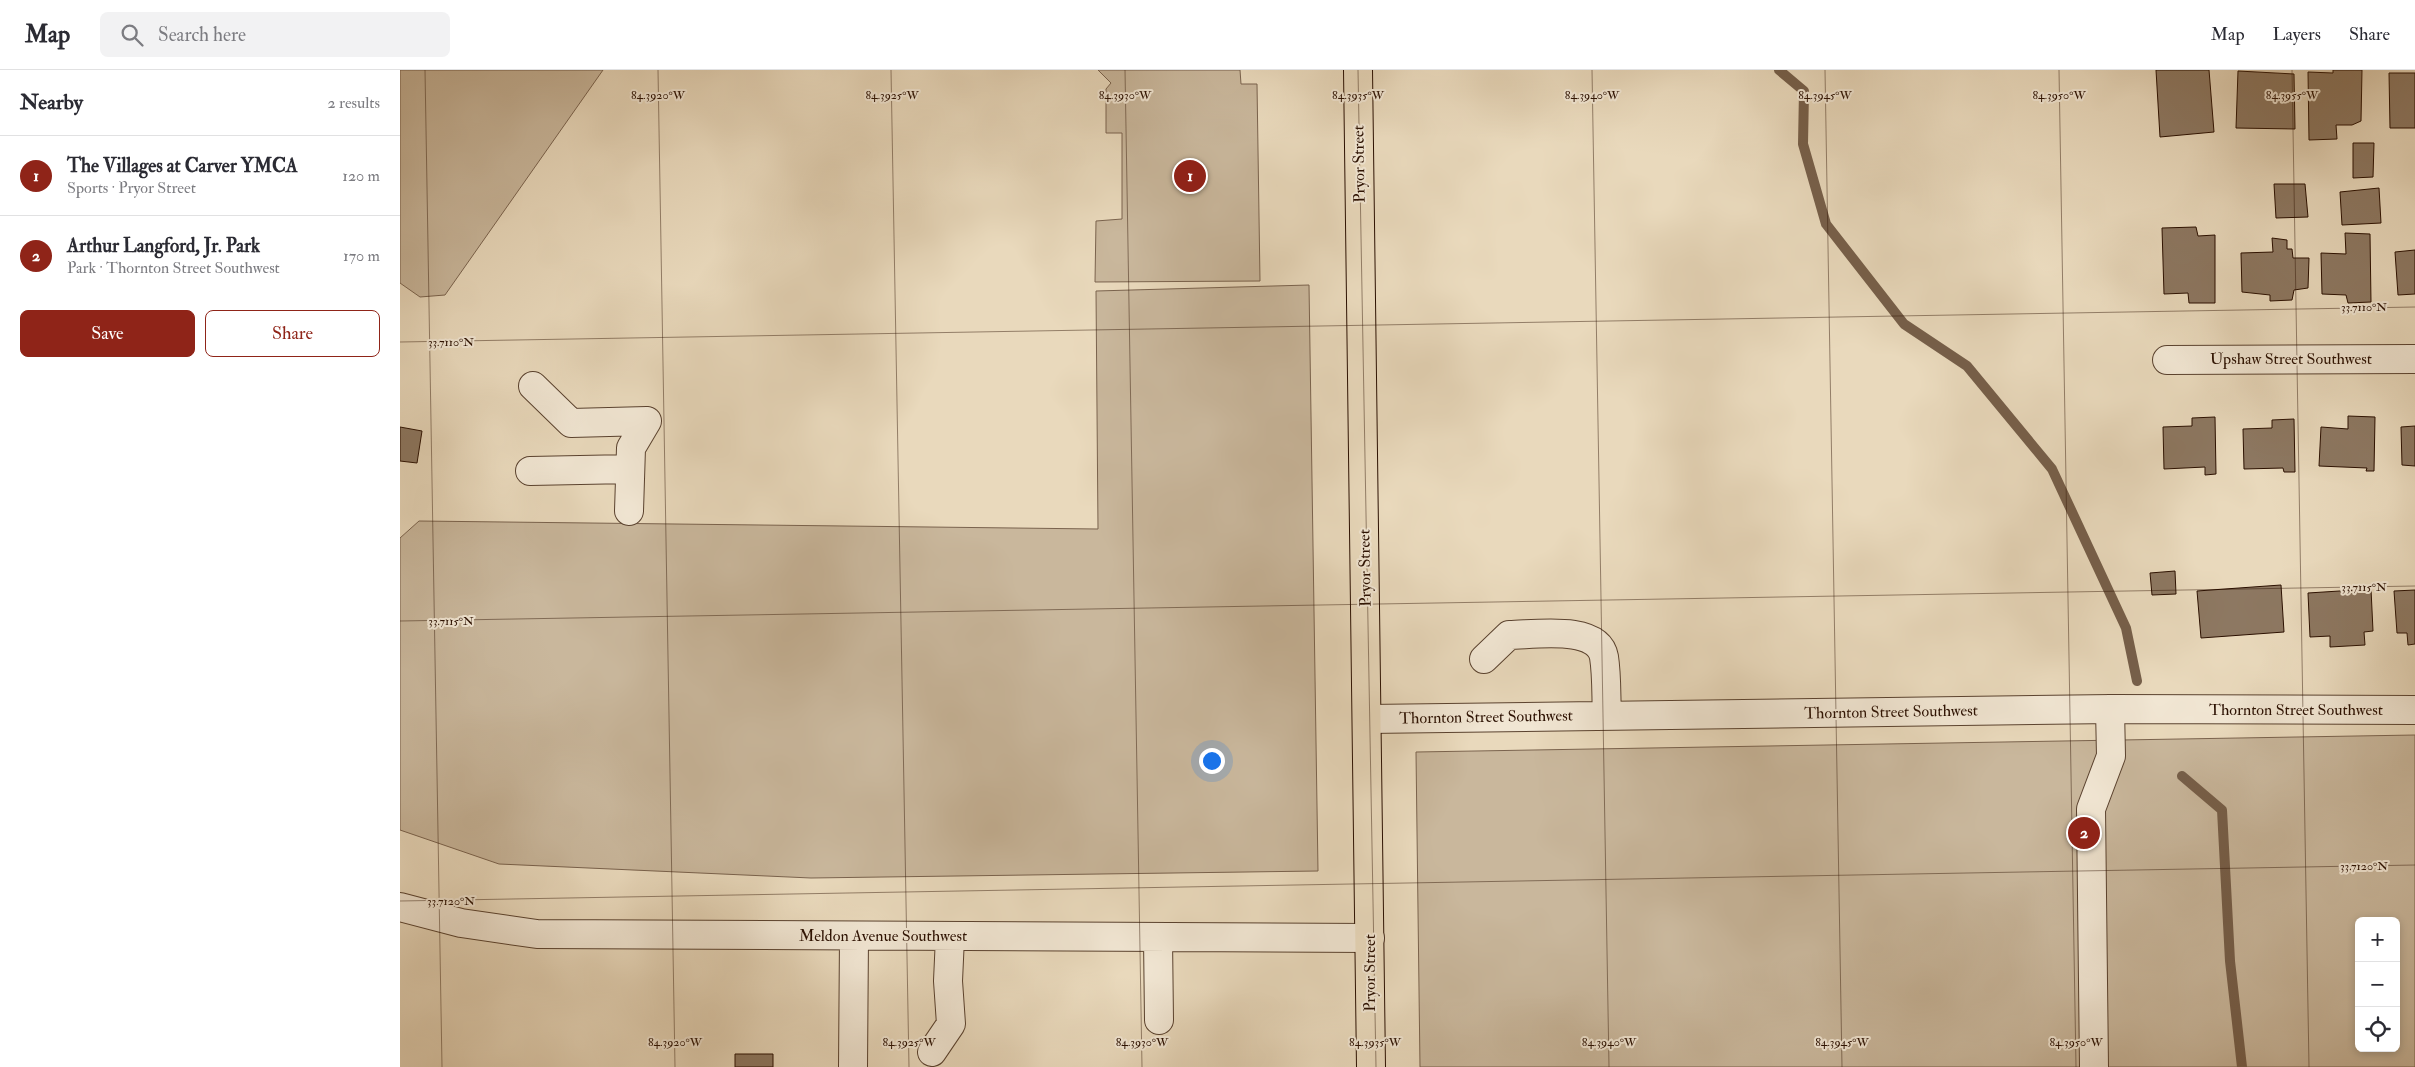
<!DOCTYPE html>
<meta charset="utf-8">
<style>
body{margin:0;font-family:"IM FELL Double Pica",serif;background:#f2f2f3;color:#2b2b33}
.controls{position:absolute;right:15px;bottom:15px;display:grid;overflow:hidden;border-radius:8px;box-shadow:0 2px 8px #0003}
.controls button{width:45px;height:45px;display:grid;place-items:center;padding:0;border:0;border-bottom:1px solid #e1e1e2;background:#fff;color:#2b2b33;font:25px sans-serif}
.you{position:absolute;left:811px;top:690px;width:18px;height:18px;margin:-12px;border:4px solid #fff;border-radius:50%;background:#1a73e8;box-shadow:0 0 0 8px #1a73e833}
.badge{display:grid;place-items:center;width:32px;height:32px;border-radius:50%;background:#8f2418;color:#fff;font-size:16px;font-weight:700}
.pin{position:absolute;translate:-50% -50%;border:2px solid #fff;box-shadow:0 1px 5px #0006}
.list{margin:0;padding:0;list-style:none}
h2{display:flex;justify-content:space-between;align-items:center;height:65px;margin:0;padding:0 20px;font-size:21px}
h2 small{font-size:16px;font-weight:400;color:#7c7c81}
.list li{display:grid;grid-template-columns:32px 1fr auto;gap:15px;align-items:center;box-sizing:border-box;height:80px;padding:0 20px;border-top:1px solid #e1e1e2}
.list b{display:block;font-size:19px;white-space:nowrap}
.list p{margin:0;font-size:16px;white-space:nowrap;color:#7c7c81}
.list em{font-size:16px;font-style:normal;color:#7c7c81}
.actions{display:flex;gap:10px;padding:15px 20px}
.actions a{flex:1;padding:11px 0;border:1px solid #8f2418;border-radius:8px;text-align:center;font-size:18px;color:#8f2418}
.actions .main{background:#8f2418;color:#fff}
.icon{flex:none;width:28px;height:28px;fill:none;stroke:currentColor;stroke-width:2;stroke-linecap:round;stroke-linejoin:round}
.map{position:relative;flex:none;width:2015px;height:997px;overflow:hidden}
header{display:flex;align-items:center;gap:30px;box-sizing:border-box;height:70px;padding:0 25px;background:#fff;border-bottom:1px solid #e1e1e2}
header strong{font-size:24px}
nav{display:flex;gap:28px;margin-inline-start:auto;font-size:18px}
.search{width:350px;height:45px;background:#f2f2f3;display:flex;align-items:center;gap:12px;box-sizing:border-box;padding:0 18px;border-radius:8px;color:#7c7c81;font-size:19px}
main{display:flex}
aside{flex:1;background:#fff}
.map>svg:first-child{display:block}
.green{fill:#c9b79c;stroke:#7a634e;fill-rule:evenodd}
.lines{fill:none;stroke-linecap:round;stroke-linejoin:round}
.stream{stroke:#765f4a;stroke-width:10}
.building{fill:#8d7862;stroke:#2a0f00}
.minor-casing{stroke:#5a422f;stroke-width:30}
.major-casing{stroke:#2a0f00;stroke-width:30}
.minor{stroke:#f1e6d3;stroke-width:28}
.major{stroke:#e9d9bc;stroke-width:28}
.ticks{fill:none;stroke:#2a0f00;stroke-width:1;stroke-opacity:0.45}
.labels{text-anchor:middle;dominant-baseline:central;stroke-width:4;stroke-linejoin:round;paint-order:stroke}
.street-label{font-size:16px;fill:#2a0f00;stroke:#f1e6d3}
.ticks-label{font-size:12px;text-anchor:middle;fill:#2a0f00;stroke:#f1e6d3;stroke-width:4;stroke-linejoin:round;paint-order:stroke}
</style>
<header>
<strong>Map</strong>
<div class="search"><svg class="icon" aria-label="search" viewBox="0 0 24 24"><circle cx="10" cy="10" r="6"/><path d="M15 15l6 6"/></svg>Search here</div>
<nav><a>Map</a><a>Layers</a><a>Share</a></nav>
</header>
<main>
<aside>
<h2>Nearby<small>2 results</small></h2>
<ul class="list">
<li><span class="badge">1</span><div><b>The Villages at Carver YMCA</b><p>Sports · Pryor Street</p></div><em>120 m</em></li>
<li><span class="badge">2</span><div><b>Arthur Langford, Jr. Park</b><p>Park · Thornton Street Southwest</p></div><em>170 m</em></li>
</ul>
<div class="actions"><a class="main">Save</a><a>Share</a></div>
</aside>
<div class="map">
<svg width="2015" height="997" viewBox="0 0 2015 997">
<rect width="100%" height="100%" fill="#e9d9bc"/>
<filter id="stains"><feTurbulence type="fractalNoise" baseFrequency=".004" numOctaves="4"/><feColorMatrix values="0 0 0 0 .2 0 0 0 0 .09 0 0 0 0 .02 0 0 0 .5 -.17"/></filter>
<radialGradient id="worn" r=".72"><stop offset=".6" stop-color="#630" stop-opacity="0"/><stop offset="1" stop-color="#630" stop-opacity=".3"/></radialGradient>
<path class="green" d="M0,0H203L45,225L20,227L0,213Z
M698,0H840L841,14H857L860,211L695,212L696,151L722,149V63H706V19L711,13Z
M909,215L918,801L411,808L99,794L0,760V468L19,451L698,459L696,221Z
M2015,665V997H1020L1016,682ZM1959,851H1996V978H1959Z"/>
<g class="lines">
<path class="stream" d="M1379,0L1404,21L1403,74L1426,154L1504,254L1567,296L1652,399L1726,558L1737,611
M1782,706L1822,740L1830,891L1842,997"/>
</g>
<path class="building" d="M1756,0H1809L1814,62L1760,67Z
M1933,0H1962L1961,51L1952,55H1936L1937,69L1909,70L1908,2L1933,3Z
M1838,1L1894,4L1895,59L1836,58Z
M1989,3H2015V58H1990Z
M1953,73H1974L1973,107L1953,108Z
M1874,114H1905L1908,147L1876,148Z
M1979,118L1981,153L1942,155L1940,122Z
M1796,157L1798,166L1815,165V233H1789L1788,223L1764,224L1762,158Z
M1945,163L1970,164L1971,232L1948,233L1946,225L1922,224L1921,183L1946,184Z
M1872,168L1887,170V179H1892L1893,188H1909L1908,218L1894,220L1892,230L1870,231V225L1842,222L1841,183L1873,182Z
M2015,180V224L1998,225L1995,182Z
M1948,346L1975,347L1974,401H1966L1967,398L1919,396L1921,357L1948,359Z
M1815,347L1816,404L1805,405V397L1764,399L1763,357L1792,356V348Z
M1894,349L1895,402H1884L1883,398L1844,399L1843,359L1872,358V350Z
M2015,356V396L2002,395L2001,357Z
M0,357L22,361L17,393L0,391Z
M1775,501L1776,524L1752,525L1750,503Z
M1881,515L1884,562L1801,568L1797,521Z
M1971,519L1973,561L1964,562L1965,575L1930,577V566L1910,567L1908,523Z
M2015,520V574L2008,575L2007,563H1997L1994,521Z
M335,984H373V997H335Z"/>
<g class="lines">
<g class="minor-casing">
<path id="minor" d="M1767,290L2015,289
M133,316L171,353L247,351
M130,401L230,399
M229,441L231,378L247,351
M1084,589L1109,565C1133,565 1198,554 1204,587C1207,606 1206,627 1207,646
M968,649L1713,639L2015,640
M0,837L61,853L137,864L970,868
M758,868L759,950
M532,982L551,954L548,911L550,867
M453,997L454,867
M1694,997L1691,739L1711,686L1710,639"/>
</g>
<g class="major-casing">
<path id="major" d="M958,0L971,997"/>
</g>
<use href="#minor" class="minor"/>
<use href="#major" class="major"/>
</g>
<path class="ticks" d="M25,0L42,997M258,0L275,997M491,0L509,997M725,0L742,997M958,0L976,997M1192,0L1209,997M1425,0L1442,997M1659,0L1676,997M1892,0L1909,997M0,272L2015,237M0,551L2015,516M0,831L2015,795"/>
<g class="labels">
<g class="street-label">
<text transform="translate(959 94) rotate(-91)">Pryor Street</text>
<text x="1891" y="289">Upshaw Street Southwest</text>
<text transform="translate(965 498) rotate(-91)">Pryor Street</text>
<text x="1896" y="640">Thornton Street Southwest</text>
<text transform="translate(1491 642) rotate(-1)">Thornton Street Southwest</text>
<text transform="translate(1086 647) rotate(-1)">Thornton Street Southwest</text>
<text x="483" y="866">Meldon Avenue Southwest</text>
<text transform="translate(970 903) rotate(-90)">Pryor Street</text>
</g>
</g>
<g class="ticks-label">
<text x="258" y="29">84.3920°W</text>
<text x="492" y="29">84.3925°W</text>
<text x="725" y="29">84.3930°W</text>
<text x="958" y="29">84.3935°W</text>
<text x="1192" y="29">84.3940°W</text>
<text x="1425" y="29">84.3945°W</text>
<text x="1659" y="29">84.3950°W</text>
<text x="1892" y="29">84.3955°W</text>
<text x="1964" y="241">33.7110°N</text>
<text x="51" y="276">33.7110°N</text>
<text x="1964" y="521">33.7115°N</text>
<text x="51" y="555">33.7115°N</text>
<text x="1964" y="800">33.7120°N</text>
<text x="51" y="835">33.7120°N</text>
<text x="275" y="976">84.3920°W</text>
<text x="509" y="976">84.3925°W</text>
<text x="742" y="976">84.3930°W</text>
<text x="975" y="976">84.3935°W</text>
<text x="1209" y="976">84.3940°W</text>
<text x="1442" y="976">84.3945°W</text>
<text x="1676" y="976">84.3950°W</text>
</g>
<rect width="100%" height="100%" filter="url(#stains)"/>
<rect width="100%" height="100%" fill="url(#worn)"/>
</svg>
<div class="controls">
<button>+</button>
<button>−</button>
<button><svg class="icon" aria-label="locate" viewBox="0 0 24 24"><circle cx="12" cy="12" r="6"/><path d="M12 2v4M12 18v4M2 12h4M18 12h4"/></svg></button>
</div>
<div class="you"></div>
<div class="pin badge" style="left:790px;top:106px">1</div>
<div class="pin badge" style="left:1684px;top:763px">2</div>
</div>
</main>
